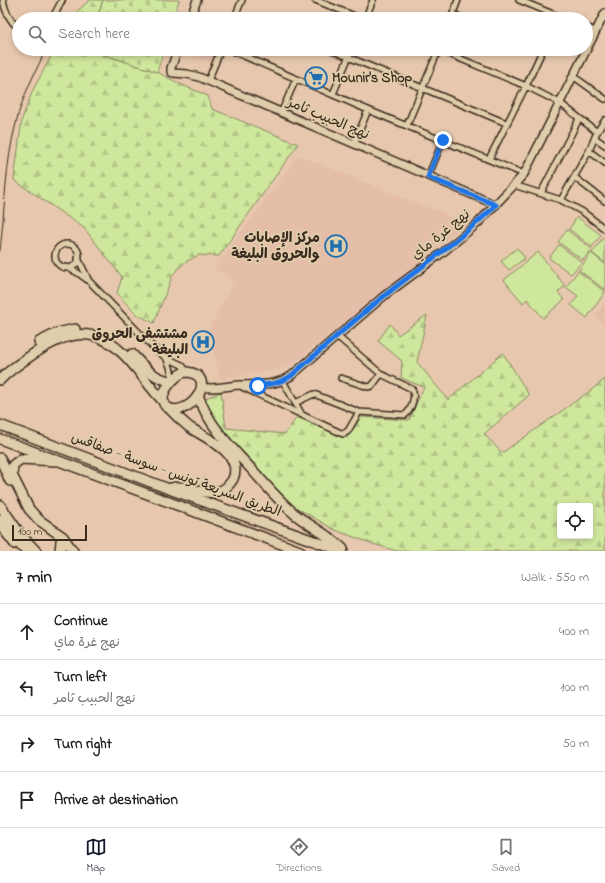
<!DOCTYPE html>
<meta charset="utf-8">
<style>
body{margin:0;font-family:"Indie Flower","Playpen Sans Arabic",sans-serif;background:#f6f6f6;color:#202124}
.controls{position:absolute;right:12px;bottom:12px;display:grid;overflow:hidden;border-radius:4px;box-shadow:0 2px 6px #0003}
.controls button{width:36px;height:36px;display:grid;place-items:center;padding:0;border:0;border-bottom:1px solid #e0e0e0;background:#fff;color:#202124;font:20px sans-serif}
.scale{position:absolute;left:12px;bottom:10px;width:75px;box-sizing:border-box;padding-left:4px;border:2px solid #3b2a1e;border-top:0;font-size:11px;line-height:14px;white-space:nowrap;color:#3b2a1e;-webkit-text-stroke:3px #e0cdab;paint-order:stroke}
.stop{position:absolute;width:12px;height:12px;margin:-9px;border:3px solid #1a73e8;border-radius:50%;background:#fff}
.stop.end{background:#1a73e8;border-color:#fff;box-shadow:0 1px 4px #0008}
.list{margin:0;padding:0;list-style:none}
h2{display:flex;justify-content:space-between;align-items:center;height:52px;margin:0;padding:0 16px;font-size:17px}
h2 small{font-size:13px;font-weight:400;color:#757577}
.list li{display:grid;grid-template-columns:26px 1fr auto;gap:12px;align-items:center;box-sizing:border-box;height:56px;padding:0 16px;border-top:1px solid #e0e0e0}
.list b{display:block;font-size:15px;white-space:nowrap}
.list p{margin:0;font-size:13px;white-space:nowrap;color:#757577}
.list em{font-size:13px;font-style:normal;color:#757577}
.icon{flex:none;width:22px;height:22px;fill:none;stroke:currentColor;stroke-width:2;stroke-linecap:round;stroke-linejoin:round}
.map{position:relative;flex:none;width:605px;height:551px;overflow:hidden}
.search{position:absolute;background:#fff;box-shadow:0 2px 6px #0003;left:12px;right:12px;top:12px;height:44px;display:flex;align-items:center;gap:10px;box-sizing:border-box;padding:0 14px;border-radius:22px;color:#757577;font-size:15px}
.sheet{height:276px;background:#fff}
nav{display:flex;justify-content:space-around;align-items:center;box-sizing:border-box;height:56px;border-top:1px solid #e0e0e0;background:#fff;font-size:11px;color:#757577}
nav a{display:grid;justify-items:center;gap:2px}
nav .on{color:#111827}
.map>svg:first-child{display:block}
.built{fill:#e5beaa}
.forest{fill:url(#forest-firs);stroke:#85885e;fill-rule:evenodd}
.cemetery{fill:url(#cemetery-stones);stroke:#85885e}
.garden{fill:#cfe79d;stroke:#85885e}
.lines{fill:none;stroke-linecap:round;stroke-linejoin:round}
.street-casing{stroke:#3b2a1e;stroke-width:8}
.secondary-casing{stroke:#3b2a1e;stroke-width:10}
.highway-casing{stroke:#3b2a1e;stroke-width:12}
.street{stroke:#e0cdab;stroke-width:5}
.secondary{stroke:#e0cdab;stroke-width:7}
.highway{stroke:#e0cdab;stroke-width:9}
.tram{stroke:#3b2a1e;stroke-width:1}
.route{stroke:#1a73e8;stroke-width:5}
.labels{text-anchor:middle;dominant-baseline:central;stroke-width:3.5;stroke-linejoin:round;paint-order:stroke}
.poi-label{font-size:14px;font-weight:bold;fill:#3b2a1e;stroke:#e0cdab;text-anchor:end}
.street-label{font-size:14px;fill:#3b2a1e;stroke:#e0cdab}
</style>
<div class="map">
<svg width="605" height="551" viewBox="0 0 605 551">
<defs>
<pattern id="forest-firs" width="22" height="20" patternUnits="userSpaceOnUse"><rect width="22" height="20" fill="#cfe79d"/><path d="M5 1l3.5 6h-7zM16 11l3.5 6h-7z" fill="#b3c687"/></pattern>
<pattern id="cemetery-stones" width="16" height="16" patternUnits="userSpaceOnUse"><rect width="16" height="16" fill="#cfe79d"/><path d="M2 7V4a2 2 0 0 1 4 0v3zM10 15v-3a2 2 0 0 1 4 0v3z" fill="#b3c687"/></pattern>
</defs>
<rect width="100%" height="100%" fill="#e7c8ae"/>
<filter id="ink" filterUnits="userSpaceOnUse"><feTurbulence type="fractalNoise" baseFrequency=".025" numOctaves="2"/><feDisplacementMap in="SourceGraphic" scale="8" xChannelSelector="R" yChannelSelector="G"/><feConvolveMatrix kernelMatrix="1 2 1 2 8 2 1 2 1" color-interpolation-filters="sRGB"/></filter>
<g filter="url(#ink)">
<path class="built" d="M181,49H217L211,63L180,51Z
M298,155L467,223L403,278L351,317L291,366L283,369L220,379L211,341L205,338L233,281L215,268Z
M605,302V327L595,315Z"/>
<path class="forest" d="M90,0H103L97,19H71L73,15Z
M55,49H87L157,72L182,85L208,96L212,109L298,144L219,256L199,255L185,262L173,274L154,323L136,314L117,293L122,277L84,228L14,180L22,119L33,90Z
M427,315L417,362L448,400L503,353L529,395L484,434L502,453L590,391L605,379V551H397L373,544L335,530L292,505L223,431L206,410L205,400L208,397L221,392L226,428L285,434L297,417L347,438L361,417L409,420L424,387L401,378L402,361L378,341L390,324L398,335ZM560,506H590V536H560Z"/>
<path class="cemetery" d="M103,0H179L173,19H97Z
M87,49H164L157,72Z"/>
<path class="garden" d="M577,217L601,235L592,247L569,229Z
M567,230L592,249L583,260L558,242Z
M604,237H605V263L592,253Z
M559,245L582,262L571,274L549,258Z
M517,248L525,258L509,270L501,261Z
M538,252L565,286L558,292L564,300L543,318L527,299L523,303L504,280Z
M591,253L605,264V290L579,270Z
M578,271L605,292L587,318L571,305L578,296L566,287Z"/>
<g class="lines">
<g class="street-casing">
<path id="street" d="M3,0C5,12 10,21 19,29
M315,0L362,19
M519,0L565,19
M453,14L465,19
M52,19L62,0
M234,19L242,0
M365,19L373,0
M451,19L458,0
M586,27L595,31
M228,49L368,110L524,174
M329,49L506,123
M437,49L526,86L560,103L597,132
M573,76L605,99
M208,81L221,49
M333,94L352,49
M281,113L296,79
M407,125L439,49
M595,138L605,145
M354,144L368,110
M589,151L605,163
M489,159L526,86L543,49
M428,177L443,140
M574,177L605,201
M514,185L561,200L583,212L605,229
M541,193L579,119
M561,200L589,151L597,132L605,120
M55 256a12 12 0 1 1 24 0a12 12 0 1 1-24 0Z
M78,258L88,279
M66,267L78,273L89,281L153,347L165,357L182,365L187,372
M166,357L170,367L173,379
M341,378L368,387L372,386L381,374
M283,381L302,415
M240,386L343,434L348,431L359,412
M295,403L314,394L359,412L405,415C411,411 416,396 412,389L381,374L337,336
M0,528L14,546"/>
</g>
<g class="secondary-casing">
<path id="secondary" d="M190,19L197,0
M178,49L171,68V72L173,73L187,74L199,77L496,205
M202,387C215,390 226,386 239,385C259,384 273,387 291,376L384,296L442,253L477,224L514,185L524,174L605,13"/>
</g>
<g class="highway-casing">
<path id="highway" d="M39,342L57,333L75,329
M132,354C144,367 154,379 171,381
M187,372C218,375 193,415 171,409C151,403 173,373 187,372Z
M0,380C8,371 19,364 29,357C59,336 89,322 120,351C137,366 148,386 164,402
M198,395C209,427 233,449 255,473C268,488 281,503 296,515C311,527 329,535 343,549
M169,408C175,415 182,421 189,427C205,438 244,453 233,479C230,484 226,489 220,491C204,497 187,483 171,488
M0,425L169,489L342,551
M0,439L300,551
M0,458L10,481
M55,461L21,459L13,465L12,475L29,509L39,520L63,537L73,551
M0,505L20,534L36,551
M0,519L11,536L26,551
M60,551L61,541"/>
</g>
<use href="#street" class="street"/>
<use href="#secondary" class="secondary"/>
<use href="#highway" class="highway"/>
<path class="tram" d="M57,19L66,0
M0,251C5,208 5,165 16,123C22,97 35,73 46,49"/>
</g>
</g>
<g class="lines" filter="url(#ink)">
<path class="route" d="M258,386C270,384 281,383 291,376C322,349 352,322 384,296C422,266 461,239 496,205L428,177L443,140"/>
</g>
<defs>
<g id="supermarket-ring" transform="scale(1.15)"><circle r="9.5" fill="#e0cdab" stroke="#1f6fb2" stroke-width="1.5"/><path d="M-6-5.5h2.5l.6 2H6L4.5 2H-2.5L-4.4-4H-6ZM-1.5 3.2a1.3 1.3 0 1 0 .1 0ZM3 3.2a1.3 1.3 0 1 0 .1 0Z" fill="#1f6fb2"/></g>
<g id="hospital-ring" transform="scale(1.15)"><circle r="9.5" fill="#e0cdab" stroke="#1f6fb2" stroke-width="1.5"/><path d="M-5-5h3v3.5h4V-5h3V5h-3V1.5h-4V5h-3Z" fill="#1f6fb2"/></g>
</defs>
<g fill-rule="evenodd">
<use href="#supermarket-ring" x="316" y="78"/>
<use href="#hospital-ring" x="336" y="246"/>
<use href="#hospital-ring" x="203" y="342"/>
</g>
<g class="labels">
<g class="poi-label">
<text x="332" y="78" text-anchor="start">Mounir's Shop</text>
<text x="320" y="238">مركز الإصابات<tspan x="320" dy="16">والحروق البليغة</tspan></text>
<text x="188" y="334">مشتشفى الحروق<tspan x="188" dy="16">البليغة</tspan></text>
</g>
<g class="street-label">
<text transform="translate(328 119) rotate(23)">نهج الحبيب ثامر</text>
<text transform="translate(441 235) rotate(-39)">نهج غرة ماي</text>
<text transform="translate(176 475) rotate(20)">الطريق السريعة تونس - سوسة - صفاقس</text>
</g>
</g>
</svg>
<div class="controls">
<button><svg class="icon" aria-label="locate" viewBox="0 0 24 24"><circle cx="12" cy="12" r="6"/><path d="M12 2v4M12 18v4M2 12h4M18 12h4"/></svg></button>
</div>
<div class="scale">100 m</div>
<div class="stop" style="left:258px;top:386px"></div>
<div class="stop end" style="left:443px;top:140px"></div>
<div class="search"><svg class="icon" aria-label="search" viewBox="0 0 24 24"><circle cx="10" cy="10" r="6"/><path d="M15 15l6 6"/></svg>Search here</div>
</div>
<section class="sheet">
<h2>7 min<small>Walk · 550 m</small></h2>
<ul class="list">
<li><svg class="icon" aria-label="ahead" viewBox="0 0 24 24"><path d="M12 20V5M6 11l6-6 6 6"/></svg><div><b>Continue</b><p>نهج غرة ماي</p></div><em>400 m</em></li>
<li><svg class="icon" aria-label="left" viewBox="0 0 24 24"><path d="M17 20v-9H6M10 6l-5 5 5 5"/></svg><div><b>Turn left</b><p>نهج الحبيب ثامر</p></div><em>100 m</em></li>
<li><svg class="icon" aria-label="right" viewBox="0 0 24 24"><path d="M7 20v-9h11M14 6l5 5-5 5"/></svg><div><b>Turn right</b></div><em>50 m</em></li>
<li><svg class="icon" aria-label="arrive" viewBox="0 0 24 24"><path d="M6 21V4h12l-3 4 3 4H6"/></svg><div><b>Arrive at destination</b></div></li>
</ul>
</section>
<nav>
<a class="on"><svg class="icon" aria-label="map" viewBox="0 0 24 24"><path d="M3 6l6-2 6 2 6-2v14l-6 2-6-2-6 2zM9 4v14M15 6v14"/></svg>Map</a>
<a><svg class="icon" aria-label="directions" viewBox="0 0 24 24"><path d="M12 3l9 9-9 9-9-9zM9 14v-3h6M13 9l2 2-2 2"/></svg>Directions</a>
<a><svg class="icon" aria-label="saved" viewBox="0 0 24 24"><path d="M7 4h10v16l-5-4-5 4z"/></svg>Saved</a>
</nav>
